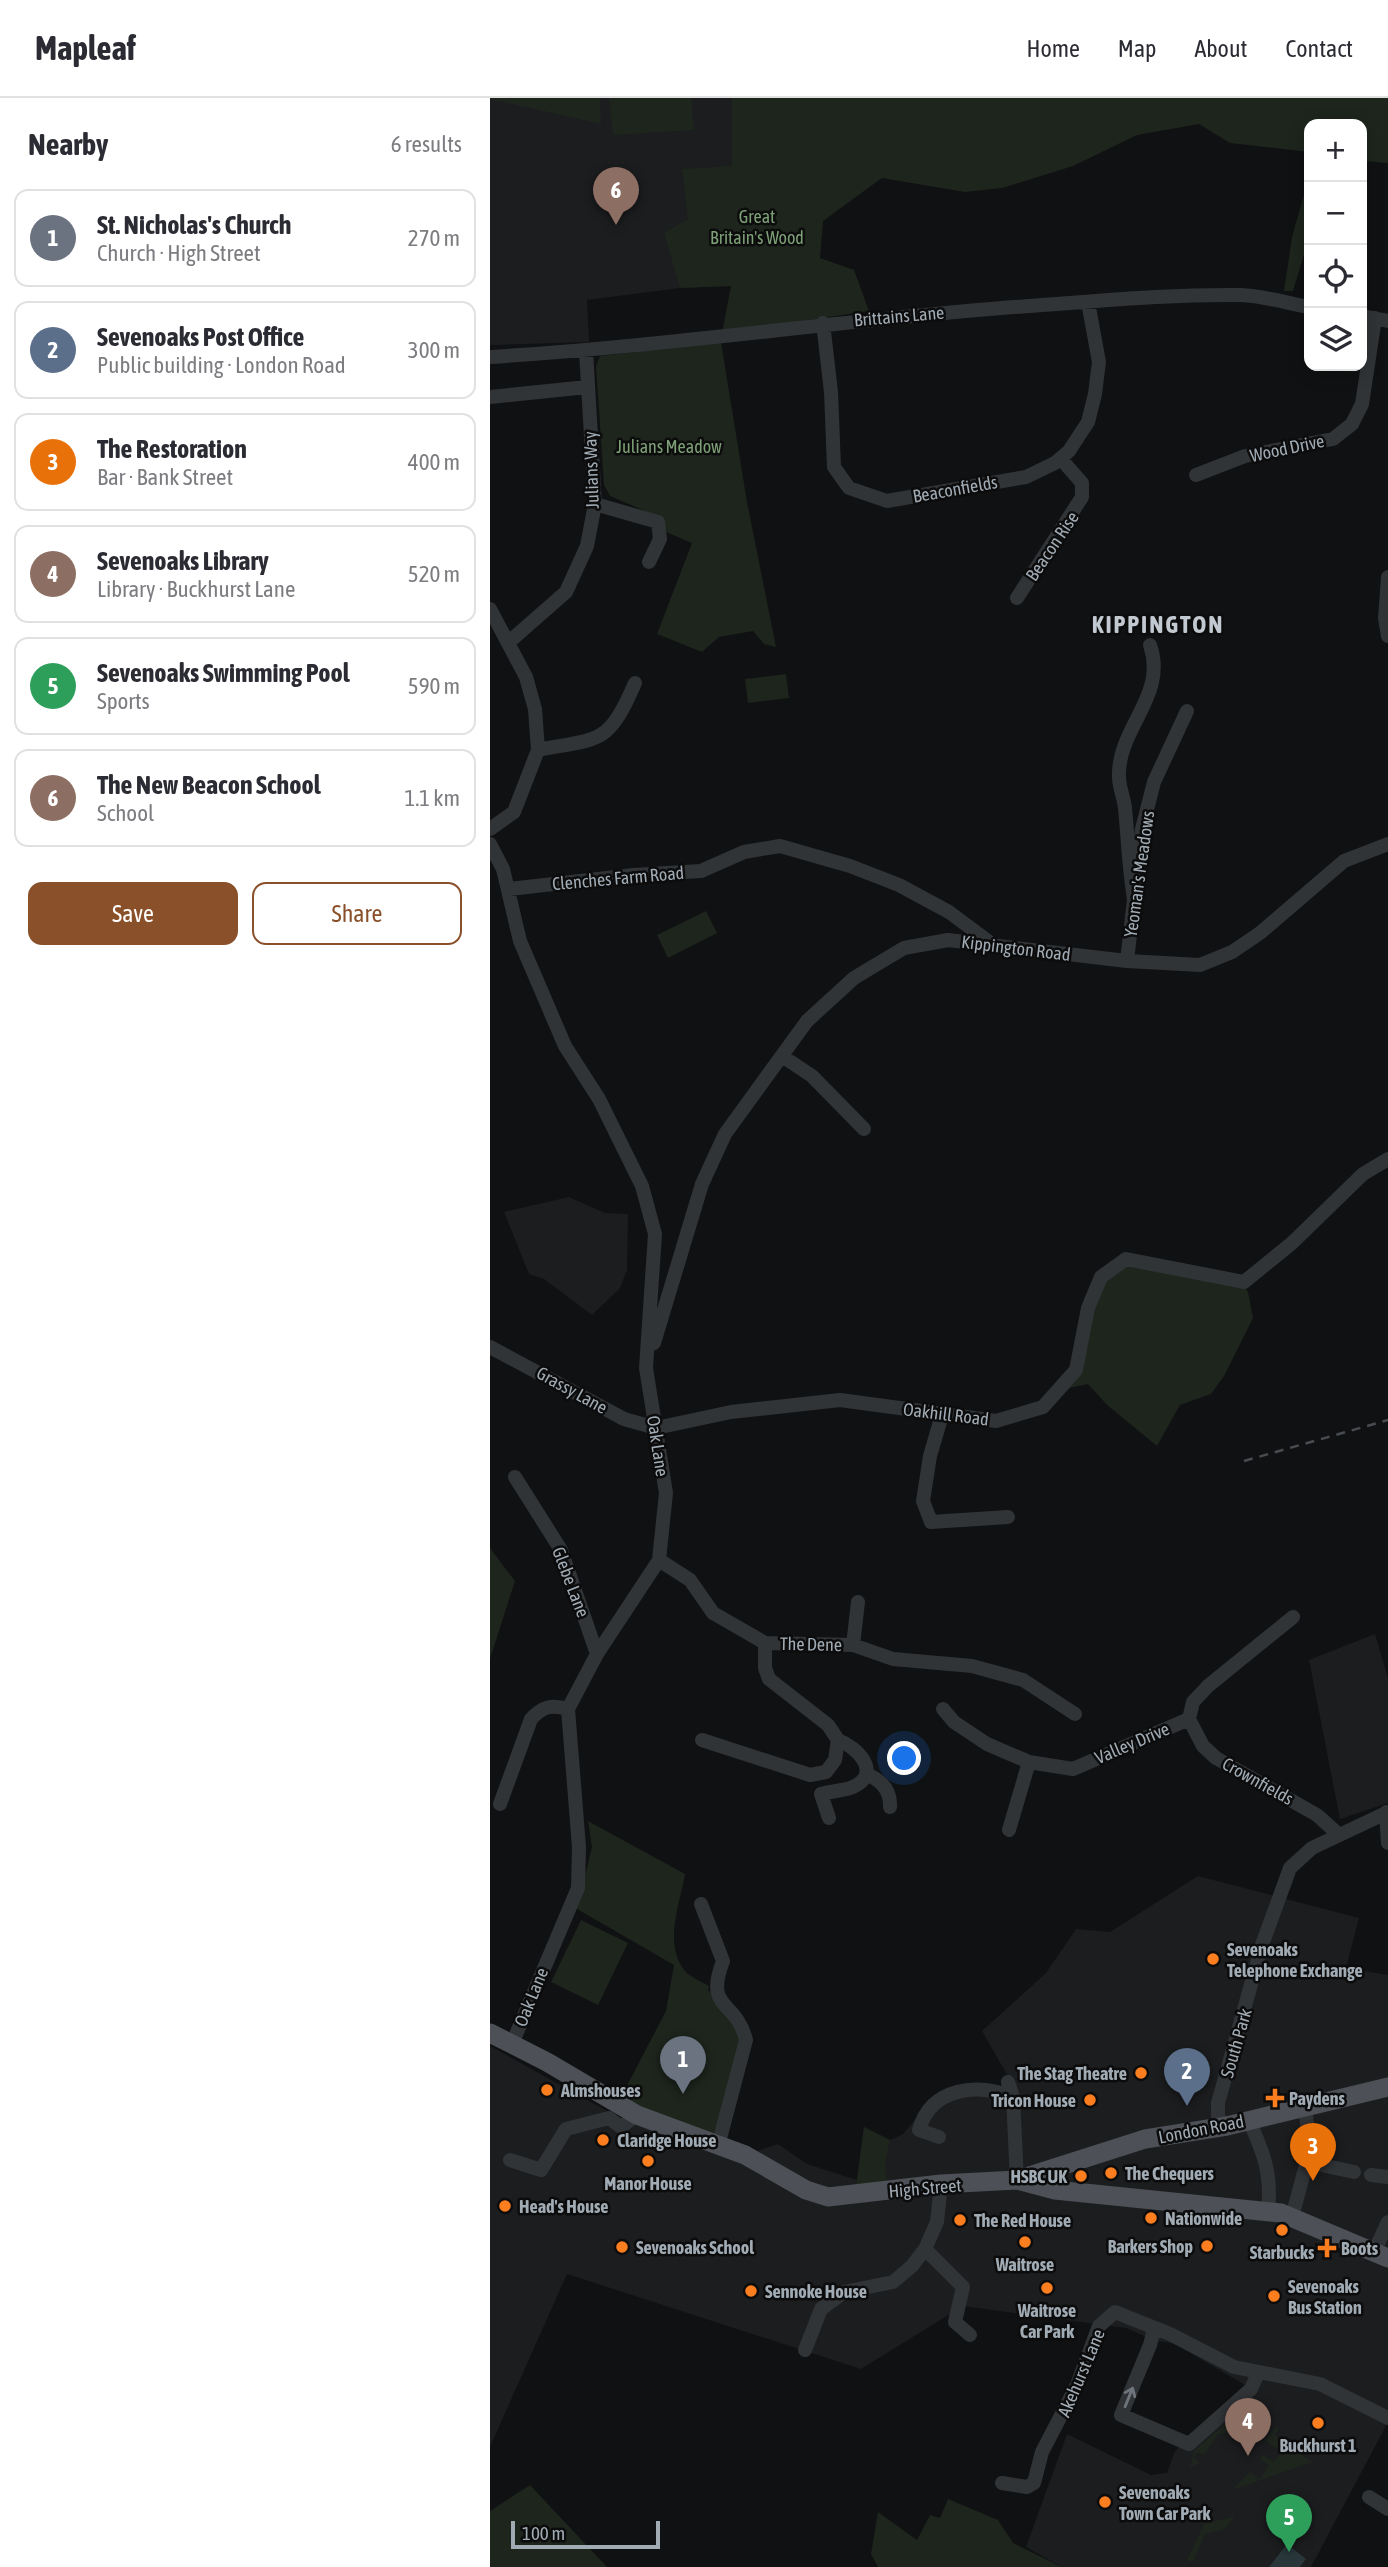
<!DOCTYPE html>
<meta charset="utf-8">
<style>
body{margin:0;font-family:"Asap Condensed",sans-serif;background:#f2f2f3;color:#2b2b33}
.controls{position:absolute;right:21px;top:21px;display:grid;overflow:hidden;border-radius:14px;box-shadow:0 4px 18px #0003}
.controls button{width:63px;height:63px;display:grid;place-items:center;padding:0;border:0;border-bottom:2px solid #e1e1e2;background:#fff;color:#2b2b33;font:35px sans-serif}
.scale{position:absolute;left:21px;bottom:18px;width:149px;box-sizing:border-box;padding-left:7px;border:4px solid #a1abb4;border-top:0;font-size:19px;line-height:24px;white-space:nowrap;color:#a1abb4;-webkit-text-stroke:5px #0c0c0d;paint-order:stroke}
.you{position:absolute;left:415px;top:1661px;width:24px;height:24px;margin:-18px;border:5px solid #fff;border-radius:50%;background:#1a73e8;box-shadow:0 0 0 10px #1a73e833}
.badge{display:grid;place-items:center;width:46px;height:46px;border-radius:50%;background:#89502a;color:#fff;font-size:23px;font-weight:700}
.pin{position:absolute;translate:-50% -58px;filter:drop-shadow(0 2px 4px #0008)}
.pin::after{content:'';position:absolute;top:37px;width:24px;height:21px;background:inherit;clip-path:polygon(0 0,100% 0,50% 100%)}
.list{margin:0;padding:0;list-style:none}
h2{display:flex;justify-content:space-between;align-items:center;height:91px;margin:0;padding:0 28px;font-size:30px}
h2 small{font-size:23px;font-weight:400;color:#7c7c81}
.list li{display:grid;grid-template-columns:46px 1fr auto;gap:21px;align-items:center;box-sizing:border-box;height:98px;margin:0 14px 14px;padding:0 14px;border:2px solid #e1e1e2;border-radius:14px}
.list b{display:block;font-size:26px;white-space:nowrap}
.list p{margin:0;font-size:23px;white-space:nowrap;color:#7c7c81}
.list em{font-size:23px;font-style:normal;color:#7c7c81}
.actions{display:flex;gap:14px;padding:21px 28px}
.actions a{flex:1;padding:16px 0;border:2px solid #89502a;border-radius:14px;text-align:center;font-size:24px;color:#89502a}
.actions .main{background:#89502a;color:#fff}
.icon{flex:none;width:38px;height:38px;fill:none;stroke:currentColor;stroke-width:2;stroke-linecap:round;stroke-linejoin:round}
.map{position:relative;flex:none;width:898px;height:2469px;overflow:hidden}
header{display:flex;align-items:center;gap:42px;box-sizing:border-box;height:98px;padding:0 35px;background:#fff;border-bottom:2px solid #e1e1e2}
header strong{font-size:33px}
nav{display:flex;gap:38px;margin-inline-start:auto;font-size:24px}
main{display:flex}
aside{flex:1;background:#fff}
.map>svg:first-child{display:block}
.built{fill:#1c1d1f}
.green{fill:#1d251d}
.water{fill:#29373b}
.lines{fill:none;stroke-linecap:round;stroke-linejoin:round}
.minor{stroke:#313437;stroke-width:14}
.major{stroke:#4d5157;stroke-width:19}
.rail{stroke:#484c50;stroke-width:2.5;stroke-dasharray:9 7;stroke-linecap:butt}
.oneway{stroke:#6f757c}
.poi-dot{fill:#fc7e1e;stroke:#0c0c0d;stroke-width:2.5}
.labels{text-anchor:middle;dominant-baseline:central;stroke-width:5;stroke-linejoin:round;paint-order:stroke}
.park-label{font-size:18px;fill:#7da076;stroke:#0c0c0d}
.street-label{font-size:18px;fill:#a1abb4;stroke:#0c0c0d}
.poi-label{font-size:18px;font-weight:bold;fill:#a1abb4;stroke:#0c0c0d;text-anchor:start}
.district-label{font-size:24px;font-weight:bold;letter-spacing:2px;fill:#c2c9d0;stroke:#0c0c0d}
</style>
<header>
<strong>Mapleaf</strong>
<nav><a>Home</a><a>Map</a><a>About</a><a>Contact</a></nav>
</header>
<main>
<aside>
<h2>Nearby<small>6 results</small></h2>
<ul class="list">
<li><span class="badge" style="background:#6b7280">1</span><div><b>St. Nicholas's Church</b><p>Church · High Street</p></div><em>270 m</em></li>
<li><span class="badge" style="background:#5c6f8a">2</span><div><b>Sevenoaks Post Office</b><p>Public building · London Road</p></div><em>300 m</em></li>
<li><span class="badge" style="background:#e8710a">3</span><div><b>The Restoration</b><p>Bar · Bank Street</p></div><em>400 m</em></li>
<li><span class="badge" style="background:#8d6e63">4</span><div><b>Sevenoaks Library</b><p>Library · Buckhurst Lane</p></div><em>520 m</em></li>
<li><span class="badge" style="background:#2e9e5b">5</span><div><b>Sevenoaks Swimming Pool</b><p>Sports</p></div><em>590 m</em></li>
<li><span class="badge" style="background:#8d6e63">6</span><div><b>The New Beacon School</b><p>School</p></div><em>1.1 km</em></li>
</ul>
<div class="actions"><a class="main">Save</a><a>Share</a></div>
</aside>
<div class="map">
<svg width="898" height="2469" viewBox="0 0 898 2469">
<rect width="100%" height="100%" fill="#101112"/>
<path class="built" d="M0,0H259L241,188L190,190L97,202L99,244L0,247Z
M79,1099L115,1115L138,1116L137,1172L130,1190L102,1217L54,1181L39,1176L14,1114Z
M885,1536L898,1580V1705L850,1721L819,1562Z
M708,1778L869,1820L856,1870L898,1877V2324L821,2469H572L536,2449L577,2336L661,2377L677,2375L684,2355L698,2339L755,2287L683,2245L666,2243L636,2230L473,2208L371,2271L77,2176L0,2349V1948L135,2023L243,2061L288,2046L317,2066L367,2082L374,2029L400,2042L413,2036L444,2000L523,1987L492,1933L556,1875L586,1831L620,1834Z"/>
<path class="green" d="M110,0L111,26L0,1V0Z
M119,0H201L204,32L123,37Z
M242,0H898V65L872,63V26H819V54L740,45L709,26L647,37L583,68L512,90L475,94L392,80L333,123L330,160L364,172L379,213L232,235L241,188L190,190L174,135L198,121L192,71L242,68Z
M819,79V140L803,193H794L802,139Z
M231,244L257,404L286,549L274,546L263,533L229,539L212,554L167,536L202,445L176,434L162,416L120,398L114,387L106,268L110,258Z
M296,576L299,600L258,605L255,581Z
M216,813L227,835L178,860L167,837Z
M636,1162L752,1185L758,1194L763,1220L734,1278L721,1296L690,1307L667,1348L617,1307L598,1286L575,1291L609,1180Z
M0,1450L25,1483L0,1561Z
M98,1723L195,1776C190,1806 173,1846 195,1873C200,1879 212,1884 219,1888L218,1892L250,1927L254,1942L226,2041L130,2001L176,1913L184,1867L87,1811L102,1749Z
M91,1822L138,1845L108,1907L61,1884Z
M374,2029L400,2042L395,2065L397,2087L366,2089Z
M759,2317L775,2329L769,2339L752,2329Z
M743,2319L746,2323L738,2335L728,2336L714,2357L707,2354L704,2359L710,2365L700,2369L704,2353Z
M785,2329L789,2331L785,2337L822,2364L742,2392L760,2374L770,2381L779,2367L770,2361L772,2357L784,2364L791,2353L775,2343Z
M40,2387L117,2469H0V2413Z
M458,2401L508,2422L523,2445L572,2469H388L381,2456L388,2414L427,2442L440,2417L450,2420Z
M745,2418L735,2431L715,2436L703,2464L697,2462L714,2426Z"/>
<path class="water" d="M797,2446L816,2461L810,2469H779Z"/>
<g class="lines">
<path class="minor" d="M872,218L898,223
M333,225L341,294L344,369L359,390L397,403L536,379L565,365L579,353L598,324L605,296L609,264L598,204
M0,259C180,248 359,221 539,208C609,203 681,196 751,197C774,198 797,205 819,209
M0,299L97,289
M706,377L755,358L843,341L862,326L872,306L885,220
M105,406L168,424L170,441L159,464
M898,479L895,520L898,538
M527,500L592,399V385L571,361
M0,511L36,579L45,611L48,652L24,714L0,731
M19,544L76,494L97,448L105,406L96,253
M48,652C111,640 118,647 145,585
M0,746L13,771L30,843L75,948L109,1001L152,1088L165,1136L156,1270L176,1395L169,1462L107,1556L78,1611L89,1749L88,1790L22,1946
M19,791L144,777L211,773L254,754L290,748L360,768L409,787L459,814L502,846
M644,801C639,771 638,741 635,710C634,700 629,689 629,679C627,630 678,598 660,547
M637,863L652,731L664,684L697,613
M292,958L322,978L374,1031
M164,1245L212,1086L235,1036L317,923L364,880L414,850L458,842L637,863L710,867L742,854L770,835L854,763L898,746
M0,1249L134,1321L166,1330L241,1314L350,1302L506,1323L553,1309L586,1272L598,1210L611,1179L636,1161L754,1184L802,1145L873,1076L898,1061
M452,1317L440,1358L433,1403L441,1424L518,1419
M25,1379L71,1452L107,1556
M169,1462L200,1482L223,1515L275,1545L363,1547L403,1561L482,1568L533,1582L585,1616
M363,1547L368,1504
M453,1611L464,1624L497,1646L539,1664L583,1671L699,1621L703,1604L718,1588L803,1519
M699,1621L713,1648L726,1660L827,1717L848,1736
M212,1642L320,1677L336,1674L345,1662L348,1642L338,1627L279,1581L275,1570V1545
M376,1676C391,1682 401,1692 400,1709
M10,1706L41,1621C52,1609 61,1606 78,1611
M896,1714L898,1745
M339,1720L331,1696C341,1693 353,1693 363,1689C393,1675 367,1649 348,1642
M519,1732L539,1664
M211,1806L233,1863C214,1913 246,1901 256,1942L228,2048
M518,1984L523,1999L527,2082
M759,2022C774,2056 782,2076 778,2113
M733,2029L728,2018V2005L772,1847L800,1770L822,1750L898,1714
M449,2039L429,2032C441,1989 487,1985 523,1999
M20,2062L51,2072L76,2031L119,2020L131,2029L147,2017
M818,2064L864,2074
M881,2077L898,2079
M802,2119L820,2052L815,2008
M435,2151L447,2124L451,2086
M884,2154L898,2124
M664,2231L660,2247L631,2317L699,2346L761,2291L768,2275
M315,2252L331,2211L354,2194L403,2184L422,2168L435,2151L473,2189L465,2224L480,2237
M512,2385L537,2389L544,2385L552,2354L587,2287L609,2228L625,2214L680,2236L744,2269L830,2286L898,2320
M879,2399L898,2411"/>
<path class="major" d="M0,1935L57,1964L147,2017L255,2057L316,2092L338,2099L451,2086L527,2082L655,2041L737,2028L898,1989
M527,2082L565,2092L791,2115L898,2160"/>
<path class="rail" d="M754,1363L898,1322"/>
</g>
<defs><path id="oneway-shaft" d="M-6 0H5M1.5-3L5.5 0L1.5 3" fill="none" stroke-width="1.6" stroke-linecap="round" stroke-linejoin="round" transform="scale(1.75)"/></defs>
<use class="oneway" href="#oneway-shaft" transform="translate(639 2299) rotate(-68)"/>
<g class="poi-dot">
<circle cx="723" cy="1861" r="7"/>
<circle cx="651" cy="1975" r="7"/>
<circle cx="57" cy="1992" r="7"/>
<path d="M781.5 1989.5h7v7h7v7h-7v7h-7v-7h-7v-7h7z"/>
<circle cx="600" cy="2002" r="7"/>
<circle cx="113" cy="2042" r="7"/>
<circle cx="158" cy="2063" r="7"/>
<circle cx="621" cy="2075" r="7"/>
<circle cx="591" cy="2078" r="7"/>
<circle cx="15" cy="2108" r="7"/>
<circle cx="661" cy="2120" r="7"/>
<circle cx="470" cy="2122" r="7"/>
<circle cx="792" cy="2132" r="7"/>
<circle cx="535" cy="2144" r="7"/>
<circle cx="717" cy="2148" r="7"/>
<circle cx="132" cy="2149" r="7"/>
<path d="M833.5 2139.5h7v7h7v7h-7v7h-7v-7h-7v-7h7z"/>
<circle cx="557" cy="2190" r="7"/>
<circle cx="261" cy="2193" r="7"/>
<circle cx="784" cy="2198" r="7"/>
<circle cx="828" cy="2325" r="7"/>
<circle cx="615" cy="2404" r="7"/>
</g>
<g class="labels">
<g class="park-label">
<text x="267" y="118">Great<tspan x="267" dy="21">Britain's Wood</tspan></text>
<text x="179" y="348">Julians Meadow</text>
</g>
<g class="street-label">
<text transform="translate(409 218) rotate(-5)">Brittains Lane</text>
<text transform="translate(797 350) rotate(-12)">Wood Drive</text>
<text transform="translate(101 372) rotate(-92)">Julians Way</text>
<text transform="translate(465 391) rotate(-10)">Beaconfields</text>
<text transform="translate(562 448) rotate(-56)">Beacon Rise</text>
<text transform="translate(649 776) rotate(-82)">Yeoman's Meadows</text>
<text transform="translate(128 780) rotate(-5)">Clenches Farm Road</text>
<text transform="translate(526 850) rotate(7)">Kippington Road</text>
<text transform="translate(82 1292) rotate(29)">Grassy Lane</text>
<text transform="translate(456 1316) rotate(7)">Oakhill Road</text>
<text transform="translate(168 1348) rotate(81)">Oak Lane</text>
<text transform="translate(81 1484) rotate(69)">Glebe Lane</text>
<text transform="translate(321 1546) rotate(1)">The Dene</text>
<text transform="translate(642 1645) rotate(-23)">Valley Drive</text>
<text transform="translate(768 1683) rotate(29)">Crownfields</text>
<text transform="translate(41 1899) rotate(-68)">Oak Lane</text>
<text transform="translate(746 1945) rotate(-74)">South Park</text>
<text transform="translate(711 2031) rotate(-11)">London Road</text>
<text transform="translate(435 2090) rotate(-5)">High Street</text>
<text transform="translate(591 2275) rotate(-67)">Akehurst Lane</text>
</g>
<g class="poi-label">
<text x="737" y="1851">Sevenoaks<tspan x="737" dy="21">Telephone Exchange</tspan></text>
<text x="637" y="1975" text-anchor="end">The Stag Theatre</text>
<text x="71" y="1992">Almshouses</text>
<text x="799" y="2000">Paydens</text>
<text x="586" y="2002" text-anchor="end">Tricon House</text>
<text x="127" y="2042">Claridge House</text>
<text x="635" y="2075">The Chequers</text>
<text x="577" y="2078" text-anchor="end">HSBC UK</text>
<text x="158" y="2085" text-anchor="middle">Manor House</text>
<text x="29" y="2108">Head's House</text>
<text x="675" y="2120">Nationwide</text>
<text x="484" y="2122">The Red House</text>
<text x="703" y="2148" text-anchor="end">Barkers Shop</text>
<text x="146" y="2149">Sevenoaks School</text>
<text x="851" y="2150">Boots</text>
<text x="792" y="2154" text-anchor="middle">Starbucks</text>
<text x="535" y="2166" text-anchor="middle">Waitrose</text>
<text x="798" y="2188">Sevenoaks<tspan x="798" dy="21">Bus Station</tspan></text>
<text x="275" y="2193">Sennoke House</text>
<text x="557" y="2212" text-anchor="middle">Waitrose<tspan x="557" dy="21">Car Park</tspan></text>
<text x="828" y="2347" text-anchor="middle">Buckhurst 1</text>
<text x="629" y="2394">Sevenoaks<tspan x="629" dy="21">Town Car Park</tspan></text>
</g>
<g class="district-label">
<text x="668" y="526">KIPPINGTON</text>
</g>
</g>
</svg>
<div class="controls">
<button>+</button>
<button>−</button>
<button><svg class="icon" aria-label="locate" viewBox="0 0 24 24"><circle cx="12" cy="12" r="6"/><path d="M12 2v4M12 18v4M2 12h4M18 12h4"/></svg></button>
<button><svg class="icon" aria-label="layers" viewBox="0 0 24 24"><path d="M12 4l9 5-9 5-9-5zM3 14l9 5 9-5"/></svg></button>
</div>
<div class="scale">100 m</div>
<div class="you"></div>
<div class="pin badge" style="left:193px;top:1996px;background:#6b7280">1</div>
<div class="pin badge" style="left:697px;top:2008px;background:#5c6f8a">2</div>
<div class="pin badge" style="left:823px;top:2083px;background:#e8710a">3</div>
<div class="pin badge" style="left:758px;top:2358px;background:#8d6e63">4</div>
<div class="pin badge" style="left:799px;top:2454px;background:#2e9e5b">5</div>
<div class="pin badge" style="left:126px;top:127px;background:#8d6e63">6</div>
</div>
</main>
